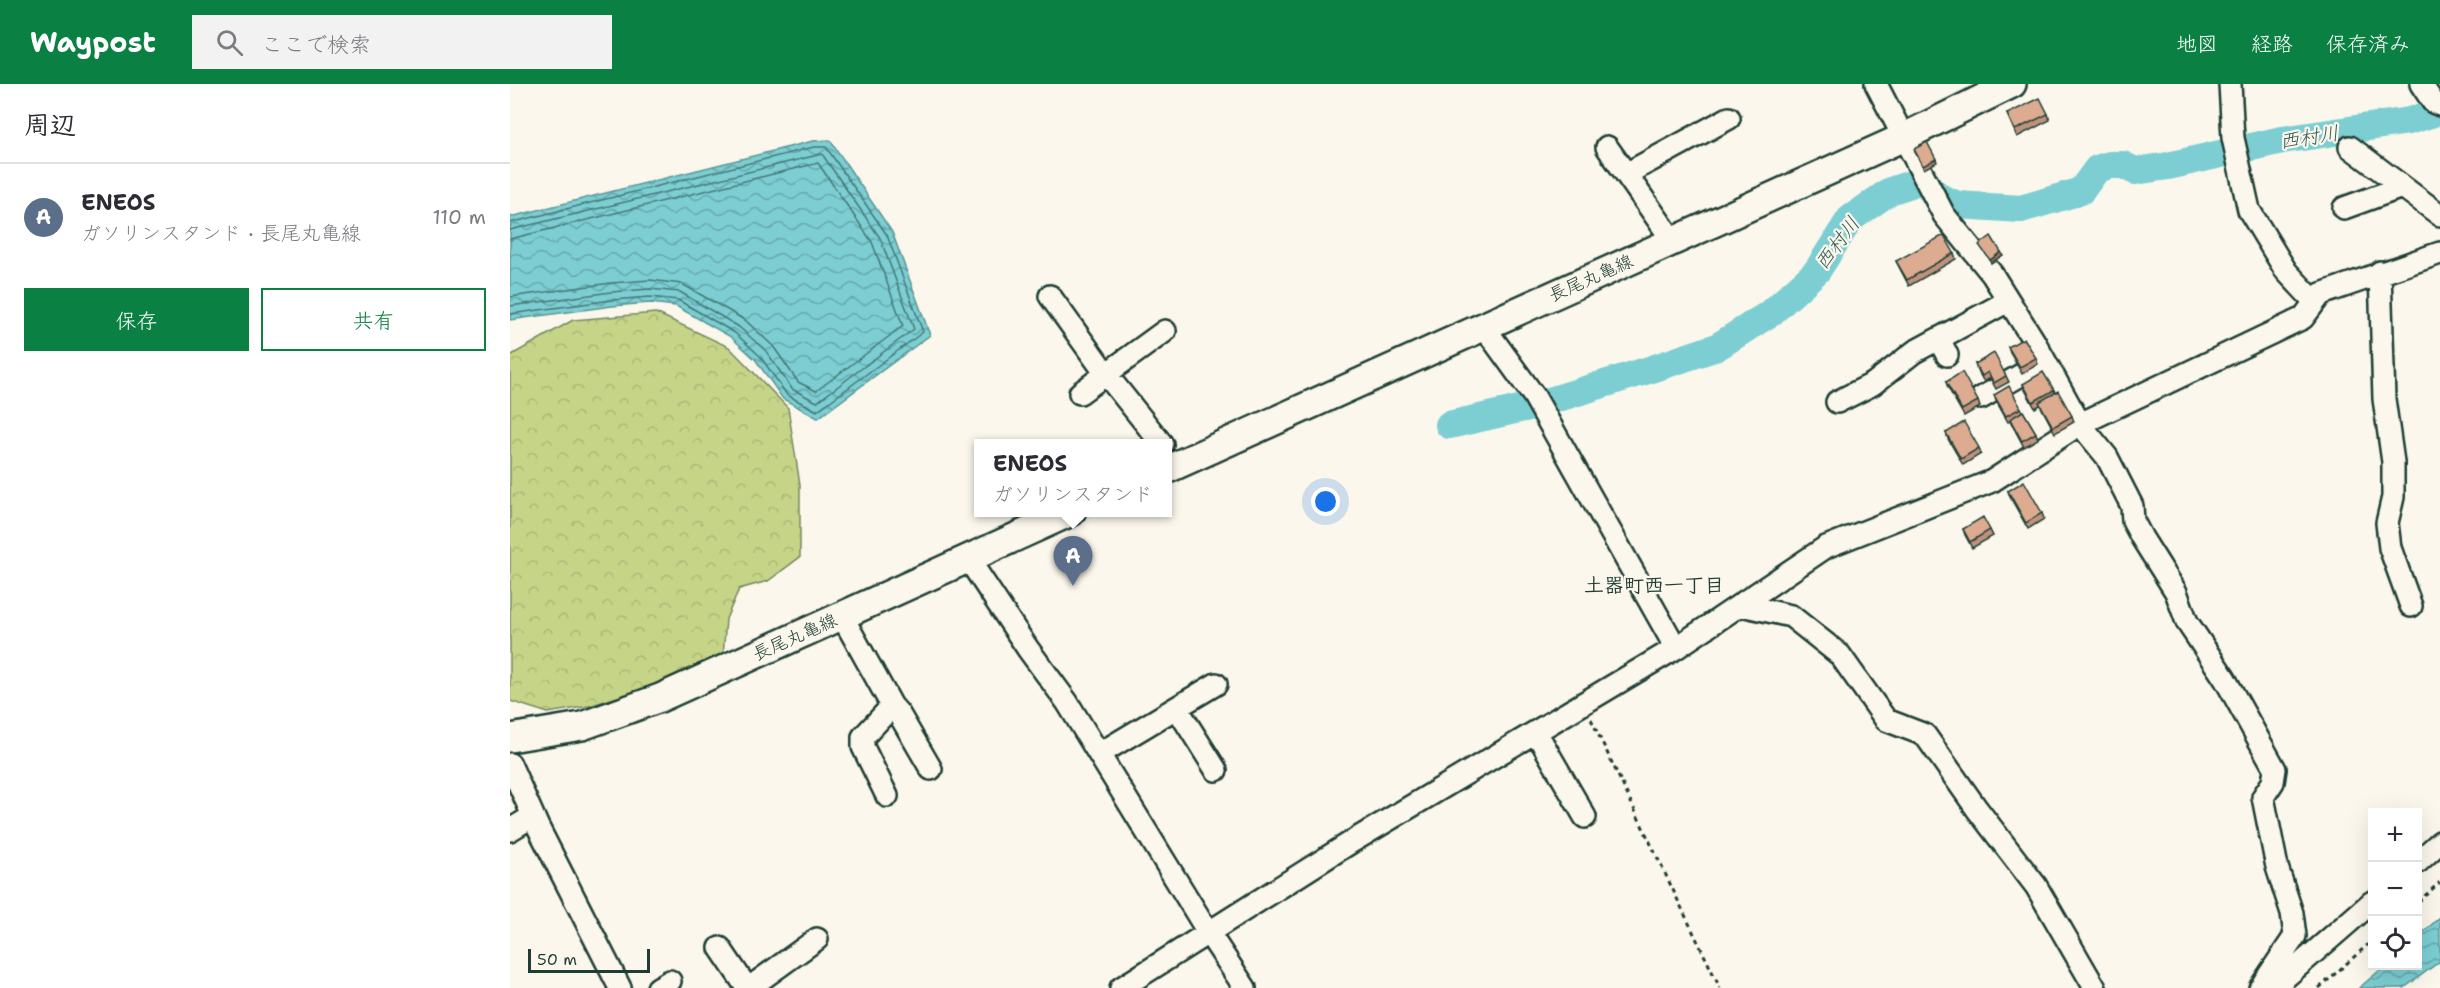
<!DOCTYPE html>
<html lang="ja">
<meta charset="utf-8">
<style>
body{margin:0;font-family:"Shantell Sans","Klee One",sans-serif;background:#f2f2f3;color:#2b2b33}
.controls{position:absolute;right:18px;bottom:18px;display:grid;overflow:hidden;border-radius:0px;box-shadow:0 6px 24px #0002}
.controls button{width:54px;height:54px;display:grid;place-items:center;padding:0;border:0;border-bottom:2px solid #e1e1e2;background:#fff;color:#2b2b33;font:30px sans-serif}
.scale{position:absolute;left:18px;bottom:15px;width:122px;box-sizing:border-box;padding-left:6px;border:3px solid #1f3d34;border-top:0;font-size:16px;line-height:21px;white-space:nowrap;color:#1f3d34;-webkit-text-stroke:4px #fbf7ec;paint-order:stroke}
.you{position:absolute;left:816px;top:418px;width:21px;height:21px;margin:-15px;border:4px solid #fff;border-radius:50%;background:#1a73e8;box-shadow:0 0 0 9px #1a73e833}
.badge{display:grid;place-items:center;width:39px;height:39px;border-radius:50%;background:#0b8043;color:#fff;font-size:20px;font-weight:700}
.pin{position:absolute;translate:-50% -50px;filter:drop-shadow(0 2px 3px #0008)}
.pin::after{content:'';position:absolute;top:32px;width:21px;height:18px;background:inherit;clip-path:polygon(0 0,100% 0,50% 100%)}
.popup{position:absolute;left:464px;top:355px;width:198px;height:78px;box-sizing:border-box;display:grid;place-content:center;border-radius:0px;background:#fff;filter:drop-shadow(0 2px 4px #0005);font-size:20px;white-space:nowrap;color:#7c7c81}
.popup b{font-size:22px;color:#2b2b33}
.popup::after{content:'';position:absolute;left:50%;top:100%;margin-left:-12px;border:12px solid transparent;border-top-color:#fff}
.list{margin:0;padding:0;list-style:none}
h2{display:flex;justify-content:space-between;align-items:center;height:78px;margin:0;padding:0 24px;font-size:26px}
h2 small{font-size:20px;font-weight:400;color:#7c7c81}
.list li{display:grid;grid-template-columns:39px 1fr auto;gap:18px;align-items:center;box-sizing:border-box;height:108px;padding:0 24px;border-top:2px solid #e1e1e2}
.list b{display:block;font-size:22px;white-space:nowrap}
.list p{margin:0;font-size:20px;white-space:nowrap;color:#7c7c81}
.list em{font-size:20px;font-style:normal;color:#7c7c81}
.actions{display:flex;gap:12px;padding:18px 24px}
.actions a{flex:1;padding:14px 0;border:2px solid #0b8043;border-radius:0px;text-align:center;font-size:21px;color:#0b8043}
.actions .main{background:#0b8043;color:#fff}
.icon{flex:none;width:33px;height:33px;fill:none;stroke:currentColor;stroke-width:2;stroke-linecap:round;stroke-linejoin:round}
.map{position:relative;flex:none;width:1930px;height:904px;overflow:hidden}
header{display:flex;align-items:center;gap:36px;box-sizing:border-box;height:84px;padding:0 30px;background:#0b8043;color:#fff}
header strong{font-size:28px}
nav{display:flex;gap:33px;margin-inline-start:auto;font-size:21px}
.search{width:420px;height:54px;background:#f2f2f3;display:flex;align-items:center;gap:15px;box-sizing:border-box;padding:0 21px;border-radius:0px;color:#7c7c81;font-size:22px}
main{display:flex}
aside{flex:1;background:#fff}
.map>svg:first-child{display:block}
.forest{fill:url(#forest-crowns);stroke:#72885e;stroke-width:1.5}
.water{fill:url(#water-waves);stroke:#579493;stroke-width:1.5}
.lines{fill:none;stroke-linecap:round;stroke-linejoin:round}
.shore{stroke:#447774;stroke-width:1.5}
.river{stroke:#7cced3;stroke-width:28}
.minor-casing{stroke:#1f3d34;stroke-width:26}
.major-casing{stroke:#1f3d34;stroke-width:32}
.path{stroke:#1f3d34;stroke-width:3;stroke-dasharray:4.5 4.5;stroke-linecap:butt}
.minor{stroke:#fbf7ec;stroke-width:21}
.major{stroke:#fbf7ec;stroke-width:27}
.wall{fill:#be937c;stroke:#1f3d34;stroke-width:1.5}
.shaded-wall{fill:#9b7865;stroke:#1f3d34;stroke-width:1.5}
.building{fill:#ddab90;stroke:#1f3d34;stroke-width:1.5}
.labels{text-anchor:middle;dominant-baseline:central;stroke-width:4.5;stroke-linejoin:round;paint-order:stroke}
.street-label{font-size:18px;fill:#1f3d34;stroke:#fbf7ec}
.water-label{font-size:20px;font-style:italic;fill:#325a54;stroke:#fbf7ec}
.neighbourhood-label{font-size:20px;font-weight:bold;fill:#1f3d34;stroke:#fbf7ec}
</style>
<header>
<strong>Waypost</strong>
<div class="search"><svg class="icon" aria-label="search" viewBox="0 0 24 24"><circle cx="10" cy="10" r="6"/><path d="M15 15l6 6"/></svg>ここで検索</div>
<nav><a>地図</a><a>経路</a><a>保存済み</a></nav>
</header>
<main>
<aside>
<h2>周辺<small></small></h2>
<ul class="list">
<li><span class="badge" style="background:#5c6f8a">A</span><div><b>ENEOS</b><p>ガソリンスタンド · 長尾丸亀線</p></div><em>110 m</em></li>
</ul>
<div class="actions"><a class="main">保存</a><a>共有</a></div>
</aside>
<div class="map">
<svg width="1930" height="904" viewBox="0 0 1930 904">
<defs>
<pattern id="forest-crowns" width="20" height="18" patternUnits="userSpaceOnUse" patternTransform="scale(1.5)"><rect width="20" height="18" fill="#c6d488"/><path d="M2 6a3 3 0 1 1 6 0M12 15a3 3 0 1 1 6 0" fill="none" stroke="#aab776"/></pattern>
<pattern id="water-waves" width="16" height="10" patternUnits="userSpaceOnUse" patternTransform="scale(1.5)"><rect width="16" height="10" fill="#7cced3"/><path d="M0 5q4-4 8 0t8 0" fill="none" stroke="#65a8ac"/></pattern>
</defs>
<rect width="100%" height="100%" fill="#fbf7ec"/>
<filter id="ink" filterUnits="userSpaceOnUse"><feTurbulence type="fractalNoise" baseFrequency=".0167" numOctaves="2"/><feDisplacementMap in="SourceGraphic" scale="12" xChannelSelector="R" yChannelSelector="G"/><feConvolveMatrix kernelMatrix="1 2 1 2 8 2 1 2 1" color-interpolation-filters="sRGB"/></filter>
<g filter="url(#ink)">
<path class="forest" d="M146,229L219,263L278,324L290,401V473L258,497L229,505L216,535L213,573L174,592L79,622L38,629L0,617V272L63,236Z"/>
<path class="water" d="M320,56L382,148L420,251L308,334L273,315L245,275L221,253L166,222L140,219L102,222L0,236V133L303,57Z
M1930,833V877L1894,904H1849L1875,882H1908V853Z"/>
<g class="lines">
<path class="shore" d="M0,139L304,63H316L377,151L413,248L307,327L277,311L250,272L225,249L168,216L140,213L102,216L0,230
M0,146L312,70L370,154L404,245L307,318L282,305L256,267L229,243L170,208L140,205L101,208L0,222
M0,155L308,79L362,158L393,242L306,307L288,298L263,262L235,236L172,200L140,196L101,199L0,213"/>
<path class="river" d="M939,341L1023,322L1142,285L1207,263L1262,228L1307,187L1340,135L1380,107L1410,97L1433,115L1448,121L1511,125L1571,107L1587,85L1600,81H1613L1625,87L1658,82L1772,56L1899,37L1921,30L1930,24"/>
<g class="minor-casing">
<path id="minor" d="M1366,0L1434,131L1482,190L1524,257L1570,340L1597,373L1622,422L1623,437L1632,454L1666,508L1677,538L1715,595L1765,685L1763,698L1753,713L1767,783L1782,829L1785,852L1750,904
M1720,0L1723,54L1739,126L1776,187L1804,217
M1911,0L1923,18L1930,21
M1097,63L1163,157
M1840,63L1930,131
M1116,90L1219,34
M1834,124L1892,103
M1870,188L1874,315L1883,378V413L1877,439L1880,464L1901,522
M540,212L596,290L652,360
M974,243L1024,312L1166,564
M1429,255L1437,271
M570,309L655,247
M1471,314L1535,277
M1327,318L1363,300L1404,268L1498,217
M459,476L518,565L557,618L698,848L735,904
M1231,521L1281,532L1330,571L1376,636L1415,651L1467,725L1526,802L1585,904
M332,532L382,622L389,630L421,685
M667,624L706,686
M1026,648L1075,733
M589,670L706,600
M0,680L28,743L110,904
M377,712L353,663V653L382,622
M0,746L23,732
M1908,778L1930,758
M210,864L237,904
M148,904L160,897
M239,904L307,855
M611,904L843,757L1166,564L1316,463L1482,397L1570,340L1793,234L1811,210L1930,169
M1763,904L1862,818"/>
</g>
<g class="major-casing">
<path id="major" d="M658,385L1394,53L1502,0
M0,654L72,642L150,614L561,428"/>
</g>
<path class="path" d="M1081,635L1210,904
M1908,818L1930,798
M1809,904L1862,857"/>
<use href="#minor" class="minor"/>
<use href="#major" class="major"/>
</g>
<path class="wall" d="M1497,30H1538L1540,36L1507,53Z
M1405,68L1426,75L1427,78L1414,85Z
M1444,169L1446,175L1399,202L1386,177Z
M1498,263L1526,274L1528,280L1512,290L1500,269Z
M1465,280L1496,292L1499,298L1486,305L1480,294L1474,298L1467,286Z
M1436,298L1468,317L1470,323L1454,332L1438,304Z
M1513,300L1544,306L1545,309L1562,332L1564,338L1545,349L1530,321L1525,324L1515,306Z
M1484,311L1511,324L1526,349L1528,355L1514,363L1500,337L1498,338L1486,317Z
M1436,349L1469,364L1471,370L1453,381L1438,355Z
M1498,407L1532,429L1534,435L1518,445L1500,413Z
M1453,445L1480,446L1483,452L1462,464L1455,451Z"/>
<path class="shaded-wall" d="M1491,168L1493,171L1481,179L1480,176Z"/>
<path class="building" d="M1530,14L1538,30L1505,46L1497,30Z
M1417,58L1426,75L1413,82L1404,65Z
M1434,151L1444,169L1397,196L1386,177Z
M1481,152L1491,168L1480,176L1469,161Z
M1514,254L1526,274L1510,283L1498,263Z
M1484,269L1496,292L1484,299L1478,288L1472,292L1465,280Z
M1452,288L1468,317L1452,326L1436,298Z
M1533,288L1544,306L1523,318L1513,300Z
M1499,302L1511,324L1496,332L1484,311Z
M1548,307L1562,332L1543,343L1529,318Z
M1513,327L1526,349L1512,357L1500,335Z
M1454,338L1469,364L1451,375L1436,349Z
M1514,397L1532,429L1516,439L1498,407Z
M1473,433L1480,446L1460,458L1453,445Z"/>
</g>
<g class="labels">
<g class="street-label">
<text transform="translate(1081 194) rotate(-24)">長尾丸亀線</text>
<text transform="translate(285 553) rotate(-24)">長尾丸亀線</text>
</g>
<g class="water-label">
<text transform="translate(1799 53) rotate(-9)">西村川</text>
<text transform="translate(1327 159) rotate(-53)">西村川</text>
</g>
<g class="neighbourhood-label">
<text x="1144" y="501">土器町西一丁目</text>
</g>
</g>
</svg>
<div class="controls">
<button>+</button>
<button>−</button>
<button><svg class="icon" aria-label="locate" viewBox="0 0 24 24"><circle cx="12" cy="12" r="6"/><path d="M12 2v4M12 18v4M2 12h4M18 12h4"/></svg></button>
</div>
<div class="scale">50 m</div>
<div class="you"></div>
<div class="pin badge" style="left:563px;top:502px;background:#5c6f8a">A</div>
<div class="popup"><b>ENEOS</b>ガソリンスタンド</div>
</div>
</main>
